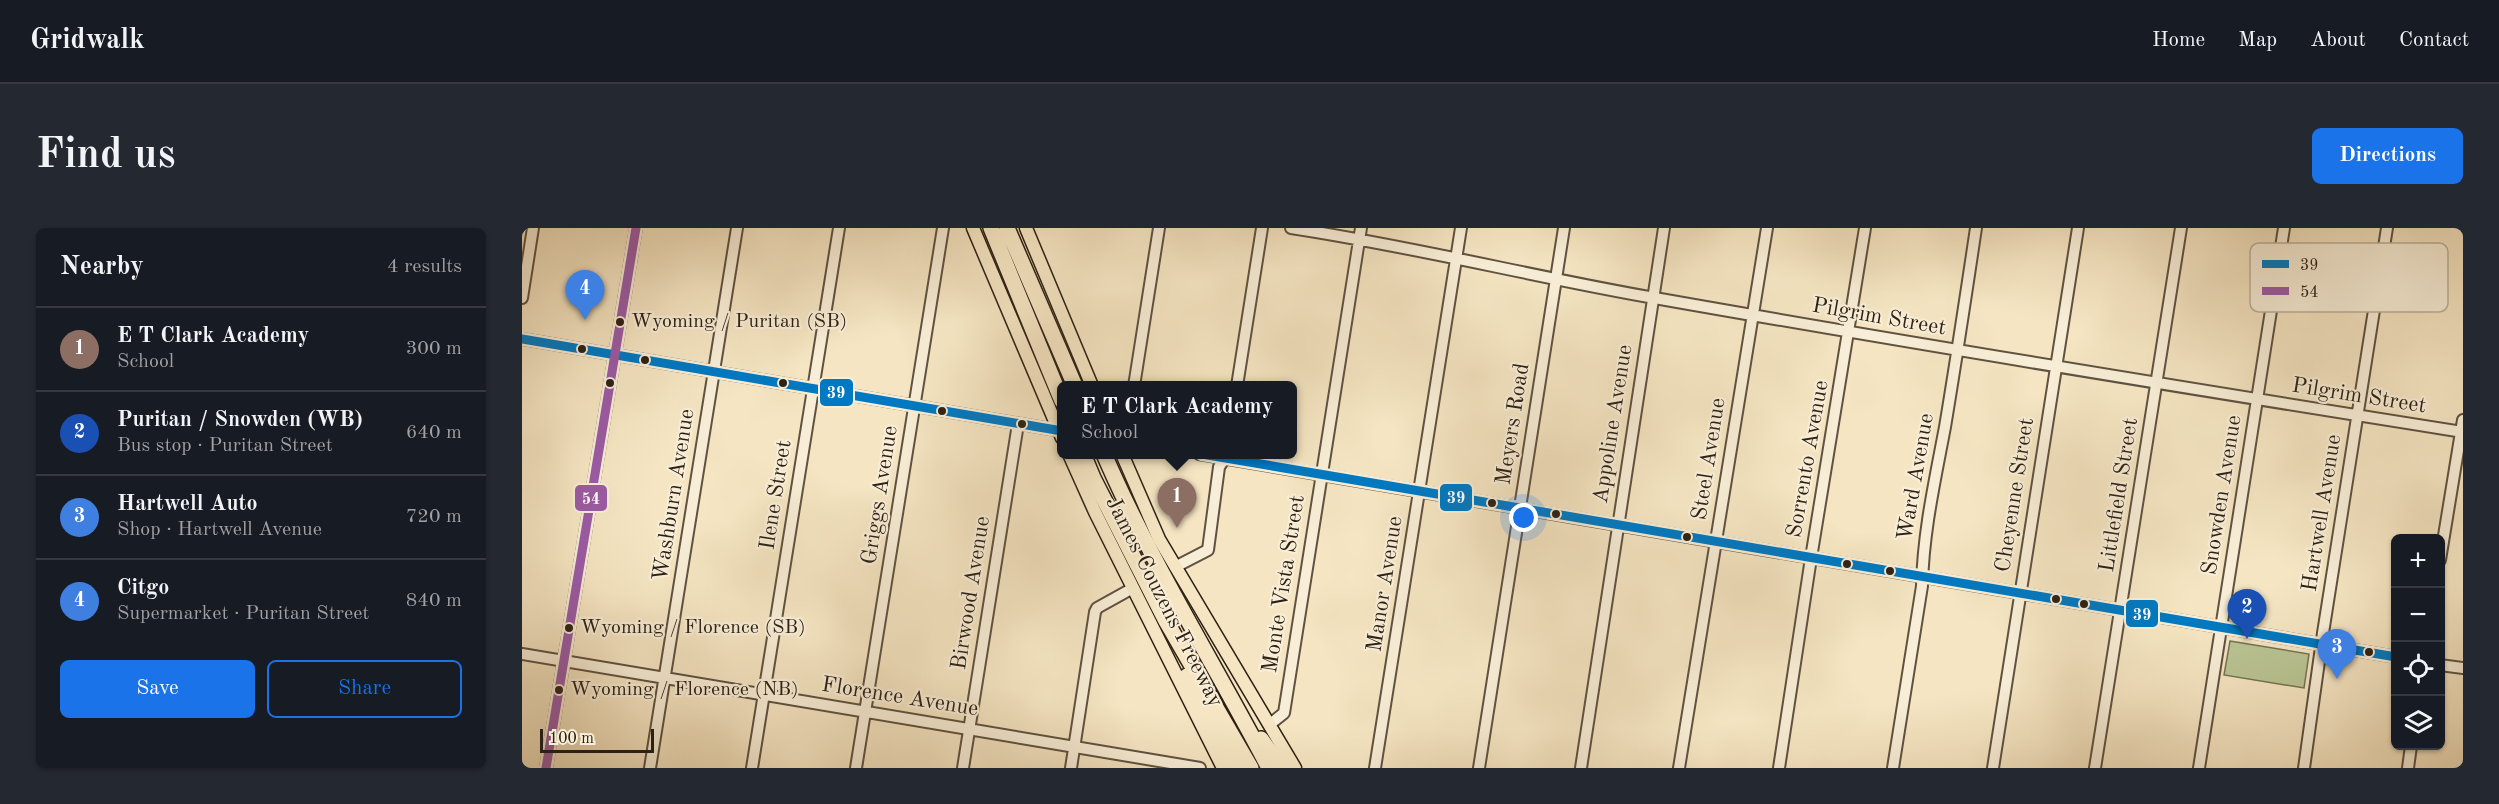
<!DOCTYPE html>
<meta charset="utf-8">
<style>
body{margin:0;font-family:"Old Standard TT",serif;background:#242831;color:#f1f3f6}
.controls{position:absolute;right:18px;bottom:18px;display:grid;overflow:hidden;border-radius:9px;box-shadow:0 2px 4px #0004}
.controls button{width:54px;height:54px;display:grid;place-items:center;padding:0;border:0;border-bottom:2px solid #363941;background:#171b24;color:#f1f3f6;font:30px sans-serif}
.scale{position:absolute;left:18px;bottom:15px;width:114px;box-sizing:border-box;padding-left:6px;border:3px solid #2d2116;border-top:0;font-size:16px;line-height:21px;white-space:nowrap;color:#2d2116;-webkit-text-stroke:4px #f8eed7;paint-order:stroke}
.you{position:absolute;left:1002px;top:290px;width:21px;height:21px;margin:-15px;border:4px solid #fff;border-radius:50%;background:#1a73e8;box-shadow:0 0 0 9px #1a73e833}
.badge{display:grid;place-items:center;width:39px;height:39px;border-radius:50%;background:#1a73e8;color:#fff;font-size:20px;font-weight:700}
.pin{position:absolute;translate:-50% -50px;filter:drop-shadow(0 2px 3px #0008)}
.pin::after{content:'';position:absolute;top:32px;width:21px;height:18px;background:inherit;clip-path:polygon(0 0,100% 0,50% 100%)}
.popup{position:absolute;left:535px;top:153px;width:240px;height:78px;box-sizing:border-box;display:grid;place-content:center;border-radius:9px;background:#171b24;filter:drop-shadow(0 2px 4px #0005);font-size:20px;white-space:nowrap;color:#9ea1a6}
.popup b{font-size:22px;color:#f1f3f6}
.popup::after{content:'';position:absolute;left:50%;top:100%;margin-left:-12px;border:12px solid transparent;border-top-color:#171b24}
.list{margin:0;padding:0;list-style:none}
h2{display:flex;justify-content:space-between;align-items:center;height:78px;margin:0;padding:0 24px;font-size:26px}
h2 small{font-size:20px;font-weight:400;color:#9ea1a6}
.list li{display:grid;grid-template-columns:39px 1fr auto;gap:18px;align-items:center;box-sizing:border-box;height:84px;padding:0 24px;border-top:2px solid #363941}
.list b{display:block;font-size:22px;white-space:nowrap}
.list p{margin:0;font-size:20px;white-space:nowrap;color:#9ea1a6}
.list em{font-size:20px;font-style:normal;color:#9ea1a6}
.actions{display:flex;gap:12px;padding:18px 24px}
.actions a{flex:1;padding:14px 0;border:2px solid #1a73e8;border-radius:9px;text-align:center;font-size:21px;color:#1a73e8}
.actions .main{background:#1a73e8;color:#fff}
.icon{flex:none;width:33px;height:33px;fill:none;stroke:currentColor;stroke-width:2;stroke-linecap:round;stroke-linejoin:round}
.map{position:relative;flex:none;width:1941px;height:540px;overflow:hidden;border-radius:9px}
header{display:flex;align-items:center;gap:36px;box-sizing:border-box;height:84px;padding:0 30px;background:#171b24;border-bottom:2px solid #363941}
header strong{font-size:28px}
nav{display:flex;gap:33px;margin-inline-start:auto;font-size:21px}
.intro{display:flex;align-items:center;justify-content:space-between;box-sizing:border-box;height:144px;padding:0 36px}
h1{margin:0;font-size:42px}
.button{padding:15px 27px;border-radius:9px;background:#1a73e8;color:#fff;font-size:21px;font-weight:700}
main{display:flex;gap:36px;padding:0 36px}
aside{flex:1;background:#171b24;border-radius:9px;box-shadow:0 2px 4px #0004}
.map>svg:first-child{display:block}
.green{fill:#bac594;stroke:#747355;stroke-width:1.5}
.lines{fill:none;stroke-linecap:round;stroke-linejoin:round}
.minor-casing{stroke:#5f5241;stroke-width:14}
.major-casing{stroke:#2d2116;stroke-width:15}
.highway-casing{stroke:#2d2116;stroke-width:18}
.minor{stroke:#f8eed7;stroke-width:10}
.major{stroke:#f5e5c2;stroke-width:12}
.highway{stroke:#f5e5c2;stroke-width:15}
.bus-1-casing{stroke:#f8eed7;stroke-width:14}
.bus-2-casing{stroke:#f8eed7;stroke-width:14}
.bus-1{stroke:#0079c2;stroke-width:9}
.bus-2{stroke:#9b5ba5;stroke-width:9}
.bus-dot{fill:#2d2116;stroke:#f8eed7;stroke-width:2}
.labels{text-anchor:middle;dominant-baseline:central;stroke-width:4.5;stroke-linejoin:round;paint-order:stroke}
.bus-label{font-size:20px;fill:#2d2116;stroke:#f8eed7;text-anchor:start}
.street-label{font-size:22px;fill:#2d2116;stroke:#f8eed7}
.key{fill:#f8eed7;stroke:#bbb09d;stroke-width:1.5}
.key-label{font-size:16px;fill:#2d2116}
.line-badge{stroke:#f8eed7;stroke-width:2}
.badge-label{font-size:16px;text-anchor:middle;font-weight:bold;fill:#fff}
</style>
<header>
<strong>Gridwalk</strong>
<nav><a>Home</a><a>Map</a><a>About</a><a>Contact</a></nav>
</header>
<div class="intro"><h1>Find us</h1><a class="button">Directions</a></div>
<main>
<aside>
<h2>Nearby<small>4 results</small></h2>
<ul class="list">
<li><span class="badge" style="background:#8d6e63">1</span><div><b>E T Clark Academy</b><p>School</p></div><em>300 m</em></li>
<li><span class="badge" style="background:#1a4fb4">2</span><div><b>Puritan / Snowden (WB)</b><p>Bus stop · Puritan Street</p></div><em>640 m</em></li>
<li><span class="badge" style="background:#3f7fe0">3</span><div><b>Hartwell Auto</b><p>Shop · Hartwell Avenue</p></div><em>720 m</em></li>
<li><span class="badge" style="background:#3f7fe0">4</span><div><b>Citgo</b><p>Supermarket · Puritan Street</p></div><em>840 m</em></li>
</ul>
<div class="actions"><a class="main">Save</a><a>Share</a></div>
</aside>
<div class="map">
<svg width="1941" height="540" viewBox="0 0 1941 540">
<rect width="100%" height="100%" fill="#f5e5c2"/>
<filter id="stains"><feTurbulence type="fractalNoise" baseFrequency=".00333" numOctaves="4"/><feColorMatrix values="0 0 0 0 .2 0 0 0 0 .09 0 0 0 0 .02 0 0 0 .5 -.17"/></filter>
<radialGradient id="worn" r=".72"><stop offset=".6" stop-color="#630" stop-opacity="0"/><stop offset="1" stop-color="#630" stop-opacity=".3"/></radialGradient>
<path class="green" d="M1708,413L1787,426L1782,460L1702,447Z"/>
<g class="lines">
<g class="minor-casing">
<path id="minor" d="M769,0C889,18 1008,48 1127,69C1398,117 1670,161 1941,204
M0,70L11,0
M0,111L540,203
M612,158L637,0
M715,158L740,0
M677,226L1874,429
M1918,332L1941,192
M653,339L686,322L697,239L705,227
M0,426L678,540
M1918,437L1941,440
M747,497L762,485L839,0
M24,540L114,0
M128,540L215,0
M230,540L317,0
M334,540L421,0
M441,540L496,196
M549,540L573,384L575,380L611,360
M853,540L939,0
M957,540L1042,0
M1059,540L1142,0
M1157,540L1245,0
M1257,540L1289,330L1343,0
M1371,540L1400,358C1401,305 1413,252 1423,199C1434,133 1444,67 1454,0
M1471,540L1556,0
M1573,540L1659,0
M1677,540L1762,0
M1782,540L1801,405L1865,0
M1886,540L1889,518"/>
</g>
<g class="major-casing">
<path id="major" d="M451,0L540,210
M504,0L570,158
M547,226L573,284L701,540
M600,226L637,311L773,540"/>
</g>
<g class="highway-casing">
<path id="highway" d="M469,0L540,173
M485,0L553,158
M561,226L571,250L644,393L729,540
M582,226C629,335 692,435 747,540
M665,448L713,540
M739,511L760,540"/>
</g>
<use href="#minor" class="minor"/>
<use href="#major" class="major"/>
<use href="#highway" class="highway"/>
<g class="bus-1-casing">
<path id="bus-1" d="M0,111L540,203
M680,226L1874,429"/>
</g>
<g class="bus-2-casing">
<path id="bus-2" d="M24,540L114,0"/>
</g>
<use href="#bus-1" class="bus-1"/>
<use href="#bus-2" class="bus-2"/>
</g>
<g class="bus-dot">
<circle cx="98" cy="94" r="5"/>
<circle cx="60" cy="121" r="5"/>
<circle cx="123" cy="132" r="5"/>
<circle cx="88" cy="155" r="5"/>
<circle cx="261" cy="155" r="5"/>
<circle cx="420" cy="183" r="5"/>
<circle cx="500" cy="196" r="5"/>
<circle cx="970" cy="275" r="5"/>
<circle cx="1034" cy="286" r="5"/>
<circle cx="1165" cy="309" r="5"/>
<circle cx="1325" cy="336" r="5"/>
<circle cx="1368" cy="343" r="5"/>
<circle cx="1534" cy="371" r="5"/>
<circle cx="1562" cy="376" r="5"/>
<circle cx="47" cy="400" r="5"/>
<circle cx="1847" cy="424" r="5"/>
<circle cx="37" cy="462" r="5"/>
</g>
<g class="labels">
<g class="bus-label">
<text x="109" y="94">Wyoming / Puritan (SB)</text>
<text x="58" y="400">Wyoming / Florence (SB)</text>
<text x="48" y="462">Wyoming / Florence (NB)</text>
</g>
<g class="street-label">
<text transform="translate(1357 89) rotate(10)">Pilgrim Street</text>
<text transform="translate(1837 168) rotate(9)">Pilgrim Street</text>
<text transform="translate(991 196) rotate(-81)">Meyers Road</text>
<text transform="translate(1091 196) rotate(-81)">Appoline Avenue</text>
<text transform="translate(1187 231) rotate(-81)">Steel Avenue</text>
<text transform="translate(1286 231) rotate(-80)">Sorrento Avenue</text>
<text transform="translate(1394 249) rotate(-80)">Ward Avenue</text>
<text transform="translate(152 267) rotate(-81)">Washburn Avenue</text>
<text transform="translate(254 267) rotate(-81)">Ilene Street</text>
<text transform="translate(358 267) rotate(-81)">Griggs Avenue</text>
<text transform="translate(1493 267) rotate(-81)">Cheyenne Street</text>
<text transform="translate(1597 267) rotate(-81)">Littlefield Street</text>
<text transform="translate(1700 267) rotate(-81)">Snowden Avenue</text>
<text transform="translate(1800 285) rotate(-81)">Hartwell Avenue</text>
<text transform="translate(762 356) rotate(-81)">Monte Vista Street</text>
<text transform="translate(863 356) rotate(-81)">Manor Avenue</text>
<text transform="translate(449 365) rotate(-81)">Birwood Avenue</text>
<text transform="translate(642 374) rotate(63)">James Couzens Freeway</text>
<text transform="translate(378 469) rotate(9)">Florence Avenue</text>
</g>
</g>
<rect x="1728" y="15" width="198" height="69" rx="9" class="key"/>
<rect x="1740" y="32" width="27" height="8" fill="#0079c2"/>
<rect x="1740" y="59" width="27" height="8" fill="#9b5ba5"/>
<g class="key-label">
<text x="1778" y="42">39</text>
<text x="1778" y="69">54</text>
</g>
<g class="line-badge">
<rect x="297" y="150" width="35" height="29" rx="6" fill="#0079c2"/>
<rect x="917" y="255" width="34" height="29" rx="6" fill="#0079c2"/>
<rect x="52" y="256" width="34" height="28" rx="6" fill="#9b5ba5"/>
<rect x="1603" y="371" width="34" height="29" rx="6" fill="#0079c2"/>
</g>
<g class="badge-label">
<text x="314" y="170">39</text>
<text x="934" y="275">39</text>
<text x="69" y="276">54</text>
<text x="1620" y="392">39</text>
</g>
<rect width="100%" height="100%" filter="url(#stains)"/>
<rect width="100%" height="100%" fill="url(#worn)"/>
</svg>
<div class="controls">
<button>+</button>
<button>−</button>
<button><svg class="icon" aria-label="locate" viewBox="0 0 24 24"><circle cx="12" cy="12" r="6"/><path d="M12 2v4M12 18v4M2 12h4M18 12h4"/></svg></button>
<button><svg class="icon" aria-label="layers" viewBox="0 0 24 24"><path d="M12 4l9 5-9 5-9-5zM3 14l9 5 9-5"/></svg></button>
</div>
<div class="scale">100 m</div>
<div class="you"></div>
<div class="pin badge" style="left:655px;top:300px;background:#8d6e63">1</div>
<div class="popup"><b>E T Clark Academy</b>School</div>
<div class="pin badge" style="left:1725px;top:411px;background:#1a4fb4">2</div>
<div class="pin badge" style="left:1815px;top:451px;background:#3f7fe0">3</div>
<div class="pin badge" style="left:63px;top:92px;background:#3f7fe0">4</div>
</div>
</main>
